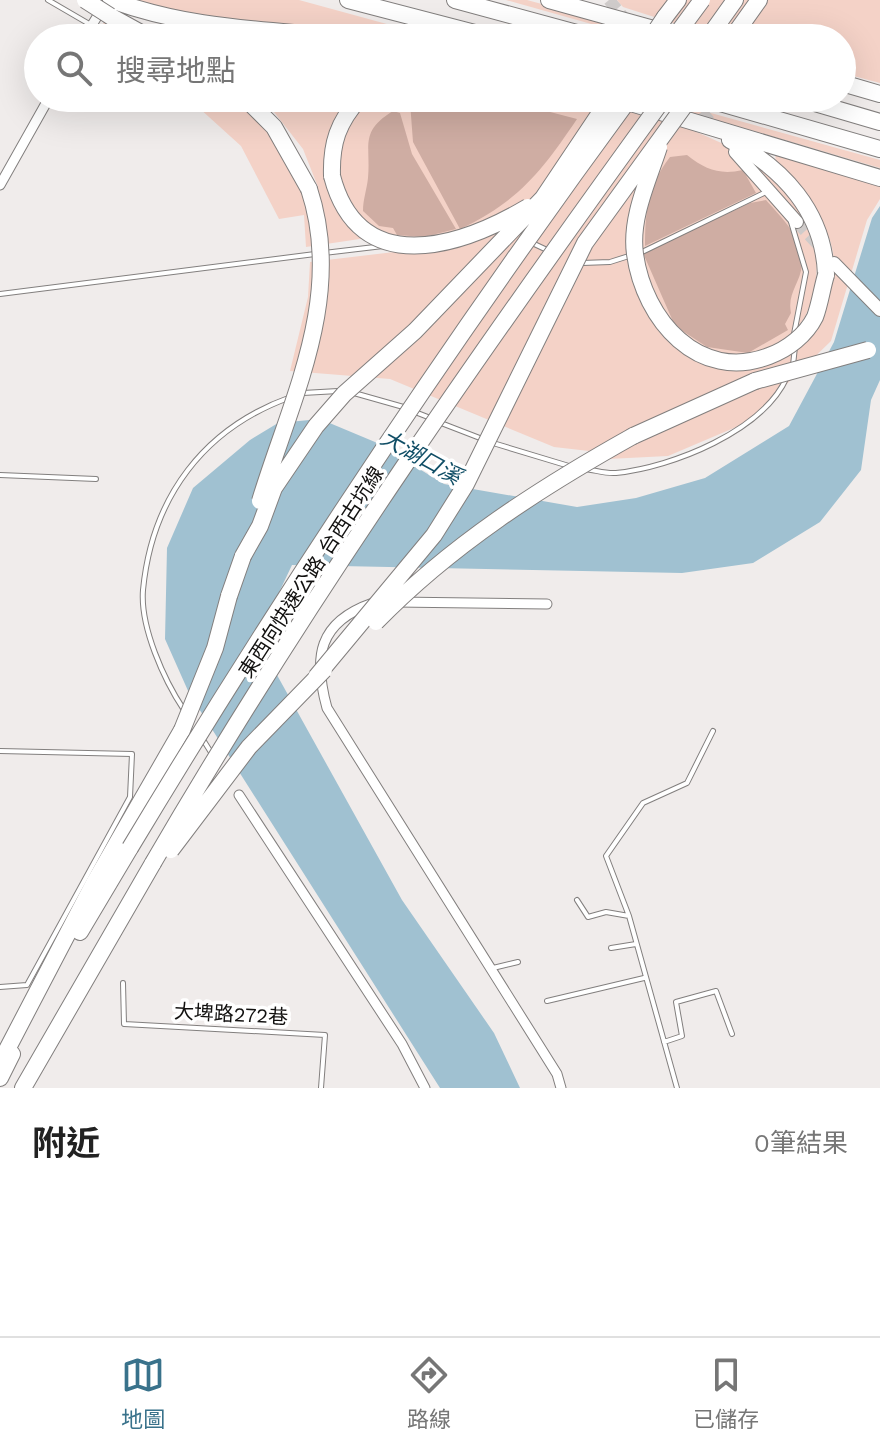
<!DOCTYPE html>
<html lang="zh-TW">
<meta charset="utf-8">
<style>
body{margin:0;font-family:"Work Sans","Noto Sans TC",sans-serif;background:#f2f2f2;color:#222}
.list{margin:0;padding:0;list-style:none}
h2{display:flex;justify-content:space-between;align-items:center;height:104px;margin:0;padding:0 32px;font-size:34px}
h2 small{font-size:26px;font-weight:400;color:#767676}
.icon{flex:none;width:44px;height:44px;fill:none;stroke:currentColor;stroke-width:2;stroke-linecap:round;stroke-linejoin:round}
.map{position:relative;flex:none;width:880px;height:1088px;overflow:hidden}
.search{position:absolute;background:#fff;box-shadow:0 8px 32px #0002;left:24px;right:24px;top:24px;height:88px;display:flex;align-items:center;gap:20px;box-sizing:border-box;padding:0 28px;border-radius:44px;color:#767676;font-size:30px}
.sheet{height:248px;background:#fff}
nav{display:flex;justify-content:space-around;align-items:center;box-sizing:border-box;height:112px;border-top:2px solid #e0e0e0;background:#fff;font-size:22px;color:#767676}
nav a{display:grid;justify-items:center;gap:4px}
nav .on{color:#39728b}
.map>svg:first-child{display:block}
.green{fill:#f4d2c7}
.forest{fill:#cfada3}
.water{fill:#a0c1d1}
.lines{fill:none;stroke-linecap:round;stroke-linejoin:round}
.secondary-tunnel{stroke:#cfcbca;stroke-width:12;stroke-dasharray:12 6;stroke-linecap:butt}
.lane-casing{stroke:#827f7e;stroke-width:6}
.street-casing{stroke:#827f7e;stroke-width:11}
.secondary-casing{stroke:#827f7e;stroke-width:14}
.highway-casing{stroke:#827f7e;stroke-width:18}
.lane{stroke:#fff;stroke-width:4}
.street{stroke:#fff;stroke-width:9}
.secondary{stroke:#fff;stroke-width:12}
.highway{stroke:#fff;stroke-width:16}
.highway-bridge-casing{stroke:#827f7e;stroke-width:18;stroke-linecap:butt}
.highway-bridge{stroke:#fff;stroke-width:16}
.labels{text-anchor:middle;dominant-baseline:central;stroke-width:7;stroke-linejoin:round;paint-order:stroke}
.street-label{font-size:20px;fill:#11100f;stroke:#fff}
.water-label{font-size:22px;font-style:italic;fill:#104e66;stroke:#fff}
</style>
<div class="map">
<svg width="880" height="1088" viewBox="0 0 880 1088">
<rect width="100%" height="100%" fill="#f0eceb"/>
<path class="green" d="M133,0H299L438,38H402L194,18Z
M506,0H527L667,38H641Z
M617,0H880V83L842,73V38H720L623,7Z
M108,13L155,38H97Z
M181,27L285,38H176Z
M188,98H247L306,190L318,187L303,149L263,98H354L328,134L325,174H341C336,146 348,115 370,98H581L690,129L755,158L805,215L817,255L816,290L805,317L793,333L804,341C813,319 829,293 833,271C840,232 799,188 776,162L775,154L880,183V199L867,220L831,341L748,422L668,456L608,459L628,432L589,451L554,447L390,379L290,371L308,297L310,262L394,252L393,234L306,247L304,215L279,219L241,146Z
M642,98H657L880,160V168Z"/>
<path class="forest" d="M427,98H496L577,119C542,171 518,202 460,229L413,142L410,102Z
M393,111L400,113L412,154L456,229L424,237L397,235L393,228L379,226L363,211C363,199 367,189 368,178C371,145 359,132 393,111Z
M687,155C706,170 720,175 743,170L756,193L645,246C645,212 648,185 670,157Z
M766,200C780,216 806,241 802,265C800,284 787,293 791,313L785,324L788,330L748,353L707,347L675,326L643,253L750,203Z"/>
<path class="water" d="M880,206V380L871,400L861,470L820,522L753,563L682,573L292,565L257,639L402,900L494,1033L520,1088H440L189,693L165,639L167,548L193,488L250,440L278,423L320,419L375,442L444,484L577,507L636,498L705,478L789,426L834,342L872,218Z"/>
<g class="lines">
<path class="secondary-tunnel" d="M609,0L641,38
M690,98L716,129
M797,222L822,249"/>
<g class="lane-casing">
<path id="lane" d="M48,0L91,25
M791,222L806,272L794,334
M530,242L547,250
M324,253L383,246
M640,253L766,192
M582,263L610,262L632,255
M0,294L315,254
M793,365L795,347
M303,393L338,391
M354,393L407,408
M415,412L433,419
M441,423L485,440
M493,443L569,466
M585,469C595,470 606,474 616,473C673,467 763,431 787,377
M0,475L96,479
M184,710C164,680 140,627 143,590C152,497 204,428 291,397
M202,738L212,754
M0,751L132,754L130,797L27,985L0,987
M577,900L588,917L606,912L629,916
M611,948L636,944
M493,968L518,962
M123,983L124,1024L325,1035L321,1088
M547,1001L644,978
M664,1042L682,1036L676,1002L716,991L732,1034
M677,1088L629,916L606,856L643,803L687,783L713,731"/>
</g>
<g class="street-casing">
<path id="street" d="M84,38L103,7
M0,185L49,98
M396,602L547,604
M373,603C318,622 313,657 327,708L557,1074L561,1088
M239,795L402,1044L425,1088"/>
</g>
<g class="secondary-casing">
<path id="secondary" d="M735,152L797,222
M834,263L880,310"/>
</g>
<g class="highway-casing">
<path id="highway" d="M111,0C193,30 265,29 350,38
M348,0L494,38
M455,0L595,38
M549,0L686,38
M110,16L150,38
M665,17L678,0
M708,38L735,0
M732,38L759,0
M842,83L880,94
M245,98L274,127L309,189
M614,98L880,178
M703,98L880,149
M798,98L880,122
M730,140C783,168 824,212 826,275
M332,176C331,143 338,122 360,98
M633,436L755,381
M229,596L243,556
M80,932L130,848
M0,1063L94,883L182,730
M0,1078L12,1054
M23,1088L153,863"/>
</g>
<use href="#lane" class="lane"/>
<use href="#street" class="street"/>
<use href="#secondary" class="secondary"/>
<use href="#highway" class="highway"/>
<g class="highway-bridge-casing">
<path id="highway-bridge" d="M85,0L110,16
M651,38L665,17
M674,38L702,0
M659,147C648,181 630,218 635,254C644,320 699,383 769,356C788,349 806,335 815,317C820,304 822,288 826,275
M332,176C359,280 460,247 528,207
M755,381L868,350
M260,501C291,399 345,297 309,189
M243,556L260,526L274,488L316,426L344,394L415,331L543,198L610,98
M376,622C451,545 540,488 633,436
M316,677L434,535L466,484L585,243L690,98
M182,730L215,648L229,596
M130,848C285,590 452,340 630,98
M171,850L249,747L324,670
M153,863C307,598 484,346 664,98"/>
</g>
<use href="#highway-bridge" class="highway-bridge"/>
</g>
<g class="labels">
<g class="street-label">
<text transform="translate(311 572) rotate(-57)">東西向快速公路 台西古坑線</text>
<text transform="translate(231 1014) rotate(3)">大埤路272巷</text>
</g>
<g class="water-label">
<text transform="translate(421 457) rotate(29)">大湖口溪</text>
</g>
</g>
</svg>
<div class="search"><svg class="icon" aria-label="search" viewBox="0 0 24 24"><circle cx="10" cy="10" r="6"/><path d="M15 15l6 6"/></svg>搜尋地點</div>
</div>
<section class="sheet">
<h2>附近<small>0筆結果</small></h2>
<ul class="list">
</ul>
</section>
<nav>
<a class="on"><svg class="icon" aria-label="map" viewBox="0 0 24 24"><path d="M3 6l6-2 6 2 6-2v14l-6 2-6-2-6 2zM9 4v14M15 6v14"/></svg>地圖</a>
<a><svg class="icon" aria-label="directions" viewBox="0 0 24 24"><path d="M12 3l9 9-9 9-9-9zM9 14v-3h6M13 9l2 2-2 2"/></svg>路線</a>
<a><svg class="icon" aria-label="saved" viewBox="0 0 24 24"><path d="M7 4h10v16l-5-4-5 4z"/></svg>已儲存</a>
</nav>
